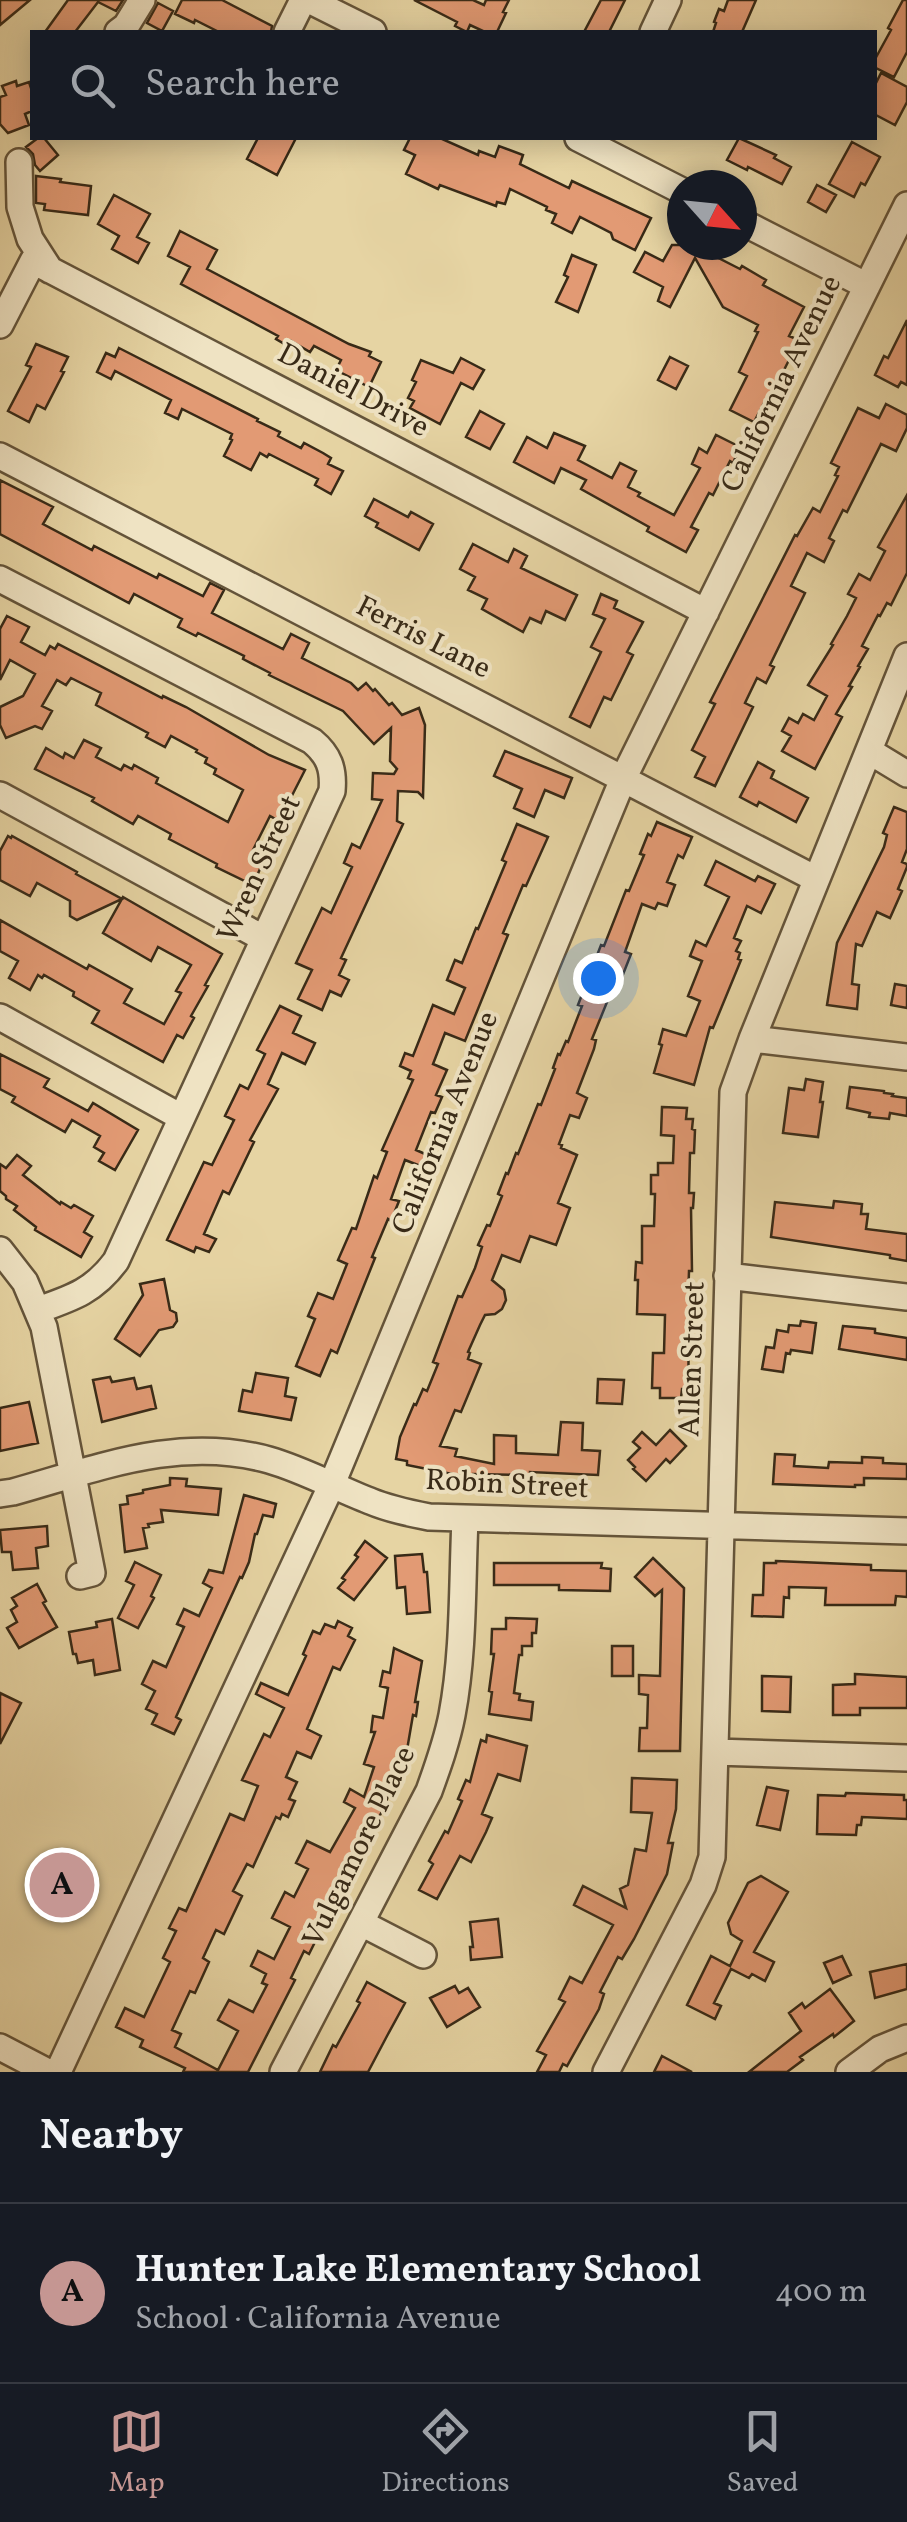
<!DOCTYPE html>
<meta charset="utf-8">
<style>
body{margin:0;font-family:Vollkorn,serif;background:#20242c;color:#f1f3f6}
.compass{position:absolute;left:667px;top:170px;width:90px;height:90px;border-radius:50%;background:#171b24;box-shadow:0 5px 25px #0003;rotate:117deg}
.you{position:absolute;left:598px;top:978px;width:35px;height:35px;margin:-25px;border:8px solid #fff;border-radius:50%;background:#1a73e8;box-shadow:0 0 0 15px #1a73e833}
.badge{display:grid;place-items:center;width:65px;height:65px;border-radius:50%;background:#c59692;color:#111;font-size:32px;font-weight:700}
.pin{position:absolute;translate:-50% -50%;border:5px solid #fff;box-shadow:0 2px 10px #0006}
.list{margin:0;padding:0;list-style:none}
h2{display:flex;justify-content:space-between;align-items:center;height:130px;margin:0;padding:0 40px;font-size:42px}
h2 small{font-size:32px;font-weight:400;color:#9ea1a6}
.list li{display:grid;grid-template-columns:65px 1fr auto;gap:30px;align-items:center;box-sizing:border-box;height:180px;padding:0 40px;border-top:2px solid #363941}
.list b{display:block;font-size:38px;white-space:nowrap}
.list p{margin:0;font-size:32px;white-space:nowrap;color:#9ea1a6}
.list em{font-size:32px;font-style:normal;color:#9ea1a6}
.icon{flex:none;width:55px;height:55px;fill:none;stroke:currentColor;stroke-width:2;stroke-linecap:round;stroke-linejoin:round}
.map{position:relative;flex:none;width:907px;height:2072px;overflow:hidden}
.search{position:absolute;background:#171b24;box-shadow:0 5px 25px #0003;left:30px;right:30px;top:30px;height:110px;display:flex;align-items:center;gap:25px;box-sizing:border-box;padding:0 35px;border-radius:0px;color:#9ea1a6;font-size:38px}
.sheet{height:310px;background:#171b24}
nav{display:flex;justify-content:space-around;align-items:center;box-sizing:border-box;height:140px;border-top:2px solid #363941;background:#171b24;font-size:28px;color:#9ea1a6}
nav a{display:grid;justify-items:center;gap:5px}
nav .on{color:#c59692}
.map>svg:first-child{display:block}
.building{fill:#e29a74;stroke:#382a17;stroke-width:2.5}
.lines{fill:none;stroke-linecap:round;stroke-linejoin:round}
.minor-casing{stroke:#64543a;stroke-width:30}
.minor{stroke:#efe3c3;stroke-width:25}
.labels{text-anchor:middle;dominant-baseline:central;stroke-width:8;stroke-linejoin:round;paint-order:stroke}
.street-label{font-size:30px;fill:#382a17;stroke:#efe3c3}
</style>
<div class="map">
<svg width="907" height="2072" viewBox="0 0 907 2072">
<rect width="100%" height="100%" fill="#e6d4a3"/>
<filter id="stains"><feTurbulence type="fractalNoise" baseFrequency=".002" numOctaves="4"/><feColorMatrix values="0 0 0 0 .2 0 0 0 0 .09 0 0 0 0 .02 0 0 0 .5 -.17"/></filter>
<radialGradient id="worn" r=".72"><stop offset=".6" stop-color="#630" stop-opacity="0"/><stop offset="1" stop-color="#630" stop-opacity=".3"/></radialGradient>
<path class="building" d="M0,0H30L0,25Z
M68,0H123L116,11L98,2L75,32H45Z
M182,0H222L272,26L271,32H219L195,20L194,23L175,14Z
M414,0H473L484,5L486,0H509L503,12L506,13L497,32H485L470,25L467,32L455,26L457,22Z
M601,0H625L609,32H584Z
M728,0H756L742,32H713L716,23L714,22L719,9L724,11Z
M903,0H907V52L894,77L874,67V61L891,30L888,28Z
M158,3L173,11L162,31L147,23Z
M881,73L907,87V102L895,125L874,114V87Z
M16,81L17,86L29,82L32,91V111L25,114L29,125L8,133L0,124V97L6,95L2,86Z
M38,138H44L58,155L40,171L35,165L33,154L26,147Z
M258,138H296L277,175L247,159Z
M410,138H440L478,155L479,151L495,157L499,146L523,155L520,164L569,188L572,181L651,218L635,250L613,239L611,233L580,217L572,233L552,223L556,214L546,210L547,207L510,189L505,204L497,202L496,206L440,185L438,189L406,174L415,155L404,150Z
M739,138L776,155L774,158L791,167L782,184L748,167L747,170L727,160Z
M852,142L880,157L865,185L861,183L854,197L829,184Z
M36,176L61,179L60,182L91,186L88,215L44,210L45,204L36,203Z
M817,185L836,195L826,212L808,202Z
M114,195L150,214L137,237L149,243L138,263L112,249L119,236L98,224Z
M180,231L217,250L207,269L349,344L371,352L369,356L381,362L369,387L336,370L341,360L314,346L310,352L291,341L288,346L276,339L278,336L181,284L190,267L168,256Z
M672,245H693L740,269L742,266L766,280L763,285L804,307L789,336L799,340L767,404L764,403L754,422L730,410L747,376L739,372L758,332L755,331L758,325L723,307L695,258L670,307L658,301L663,287L634,272L645,252L663,261Z
M572,255L596,265L578,312L556,302L568,277L564,275Z
M907,320V385L901,382L898,387L875,375L884,356L888,358Z
M36,344L68,357L61,371L64,372L45,409L37,405L29,422L8,411L31,367L26,365Z
M119,348L258,419L257,421L280,432L278,436L301,448L304,443L323,453L331,458L328,464L343,471L331,494L315,485L318,479L269,454L267,457L260,453L251,470L224,456L232,440L230,439L232,434L182,409L178,419L165,413L171,400L115,371L111,379L97,372L106,353L115,357Z
M670,357L688,366L676,389L658,380Z
M461,358L484,370L473,389L461,383L440,424L410,408L414,401L408,398L416,382L412,380L421,360L453,373Z
M886,404L907,415V428L896,451L881,444L847,512L843,510L829,538L834,541L824,562L807,553L791,586L805,593L770,665L774,667L766,683L757,678L745,703L753,707L715,786L695,777L705,757L692,750L715,704L710,702L795,535L797,536L813,508L820,512L838,476L835,475L839,467L831,463L858,408L879,418Z
M480,411L504,424L490,449L466,437Z
M554,433L585,446L578,460L612,478L620,463L636,471L628,487L640,493L638,496L674,515L700,468L692,464L699,448L707,453L716,435L740,447L733,463L730,461L713,495L709,493L691,527L698,530L686,552L647,531L649,527L581,489L586,480L561,468L554,483L514,462L527,437L547,448Z
M0,480L53,507L43,524L92,550L94,546L157,578L159,574L203,596L210,583L224,590L212,613L283,649L291,634L309,643L302,658L351,683L358,690L366,683L373,691L375,689L389,705L392,703L402,715L419,708L425,725L423,797L418,792L398,791L397,821L403,824L341,958L346,960L339,975L349,980L341,996L330,991L322,1010L298,999L312,970L296,963L322,908L331,913L352,867L344,863L352,844L360,848L382,800L372,799L373,773L394,774L397,769L390,761L391,728L374,744L343,711L269,675L270,673L243,659L244,656L198,633L196,636L178,627L182,619L134,594L129,603L0,534Z
M907,495V573L891,605L887,603L880,616L878,615L862,646L868,649L858,666L860,667L849,686L852,687L836,714L842,717L815,769L782,751L791,736L782,731L789,718L798,723L803,714L814,720L827,696L808,685L833,645L831,644L847,616L856,598L848,594L859,574L870,580L885,551L878,547Z
M374,499L408,517L411,512L433,524L419,550L376,527L378,523L365,516Z
M473,544L508,562L514,549L527,556L521,568L577,595L565,620L546,611L541,623L530,618L523,632L482,609L487,599L468,590L475,577L460,569Z
M601,594L617,601L614,608L643,622L627,652L633,655L611,700L604,697L590,727L570,717L601,652L591,647L605,619L593,614Z
M7,616L29,627L21,642L45,655L50,646L55,649L58,644L162,698L163,696L186,707L269,755L305,770L279,821L270,816L250,856L263,862L253,885L216,867L217,864L169,839L171,834L138,816L133,824L92,801L94,798L35,769L46,748L63,758L65,753L74,758L84,740L101,748L96,757L121,770L124,765L132,769L134,765L158,778L156,783L228,822L243,790L214,774L216,769L205,763L207,758L196,752L197,750L171,736L165,747L146,737L148,733L96,705L101,693L71,678L66,685L57,680L42,706L52,711L42,729L35,726L6,738L0,725V707L23,696L35,674L10,660L0,680V629Z
M505,751L572,778L564,798L545,790L534,817L514,808L522,789L494,776Z
M758,762L774,771L771,778L808,798L796,822L759,802L757,806L740,797Z
M894,807L907,812V849L902,862L907,864V867L898,889L902,891L890,918L877,912L862,946L856,944L852,984L859,985L857,1009L827,1005L837,943L884,847L887,835L883,833Z
M657,822L692,837L683,858L678,855L667,882L675,885L667,906L658,903L655,909L642,904L625,952L631,954L622,977L618,975L592,1039L596,1040L594,1049L577,1093L587,1098L579,1118L570,1115L559,1144L562,1145L561,1148L577,1155L558,1203L570,1208L556,1245L530,1236L520,1262L502,1255L492,1280L504,1290L506,1300L502,1309L495,1314L485,1315L480,1325L468,1352L470,1353L468,1359L481,1364L461,1412L455,1410L440,1446L457,1449L455,1456L494,1464V1435L516,1436V1453L558,1455L561,1422L583,1423L582,1450L600,1451L598,1475L530,1472V1475L473,1474L472,1478L407,1465V1461L396,1459L400,1437L414,1404L416,1405L423,1389L427,1391L438,1364L433,1362L458,1296L462,1297L475,1268L482,1247L478,1245L487,1225L490,1226L502,1196L498,1194L506,1173L508,1174L516,1153L518,1154L538,1104L541,1105L555,1069L553,1068L558,1054L560,1055L566,1041L568,1042L582,1006L578,1005L601,945L604,946L626,890L629,891L644,855L640,854L648,834L651,836Z
M517,824L548,837L526,886L523,885L503,933L508,935L465,1041L445,1033L433,1064L447,1070L436,1095L442,1097L435,1113L431,1112L416,1150L441,1161L436,1172L405,1160L391,1199L399,1201L391,1221L388,1219L372,1257L375,1258L337,1353L331,1350L320,1376L296,1366L315,1319L308,1316L318,1293L333,1299L347,1264L338,1260L352,1228L356,1229L374,1176L377,1178L387,1152L382,1150L413,1080L408,1078L411,1071L400,1066L405,1053L413,1056L433,1005L454,1014L465,988L447,980L455,960L462,963L476,928L478,929L506,862L502,860Z
M8,836L11,838L12,836L77,872L76,874L122,899L77,920L70,916V901L37,883L30,896L0,880V851Z
M716,861L755,881L758,876L775,884L761,913L747,906L734,938L741,941L736,951L740,953L738,959L741,960L713,1028L710,1027L694,1085L654,1073L662,1045L659,1044L663,1029L686,1036L700,1001L688,996L702,961L690,956L696,941L706,946L729,897L705,885Z
M123,897L222,954L205,985L208,986L191,1016L194,1018L183,1038L177,1035L163,1062L92,1023L99,1011L73,996L74,992L44,975L42,978L38,975L30,990L9,978L18,961L0,951V920L87,969L89,965L132,989L124,1003L164,1024L181,993L176,991L191,965L158,947L151,961L103,933Z
M895,984L907,986V1008L891,1005Z
M280,1006L301,1016L293,1033L315,1043L305,1064L282,1053L268,1084L278,1089L250,1140L254,1142L229,1194L223,1191L204,1234L216,1239L209,1252L196,1247L194,1252L167,1240L204,1162L212,1165L234,1120L225,1116L240,1085L248,1089L265,1054L257,1050Z
M0,1054L49,1079L44,1087L88,1111L93,1103L138,1130L115,1170L99,1161L104,1153L94,1147L100,1136L72,1120L65,1132L12,1102L15,1097L0,1089Z
M806,1079L823,1082L820,1102H823L818,1137L783,1133L789,1088L804,1090Z
M850,1087L884,1091V1093L893,1094L892,1096L907,1098V1116L890,1113L889,1119L869,1117L870,1113L847,1108Z
M662,1107L687,1108L686,1119H693L692,1129L695,1130L694,1153H690L689,1193H694L693,1208H691L692,1271H689L688,1301H692L691,1336H689L688,1389H682L681,1398H660V1388H652L653,1353H664L665,1315L637,1314L638,1280H635L636,1262L642,1263V1226H654L655,1194H651V1175H658V1163H673L674,1136L661,1135Z
M17,1155L31,1166L23,1175L60,1204L61,1202L71,1208L74,1205L93,1216L84,1232L92,1237L81,1257L35,1230L36,1227L14,1210L17,1206L6,1199V1196L0,1191V1164L6,1168Z
M834,1201L862,1204L861,1214H868L866,1229L907,1234V1261L890,1258V1255L771,1237L775,1202L833,1208Z
M164,1279L170,1310L176,1313L177,1321L173,1327L159,1330L140,1356L115,1339L143,1295L140,1284Z
M801,1321L816,1323L812,1353L791,1350L790,1354L786,1353L783,1372L762,1369L766,1347L774,1348L777,1330L788,1332L789,1325L800,1326Z
M843,1326L875,1329V1333L907,1338V1360L839,1349Z
M256,1373L288,1378L285,1396L296,1398L291,1420L239,1411L243,1390L252,1392Z
M110,1377L112,1382L134,1378L137,1389L151,1386L156,1408L102,1422L93,1380Z
M598,1379L624,1380L622,1404L597,1403Z
M29,1402L38,1443L0,1451V1408Z
M670,1430L686,1446L670,1463L666,1459L646,1481L633,1469L635,1467L628,1460L640,1448L633,1442L642,1432L656,1445Z
M775,1454L795,1455L794,1466L828,1468L829,1462L862,1463V1457L883,1458V1463L907,1464V1479L864,1478V1485H855V1487L773,1484Z
M170,1478L187,1479L186,1486L221,1489L218,1515L161,1510L163,1522L148,1524L149,1527L143,1528L147,1548L125,1552L120,1505L128,1504L127,1496L143,1493V1490L170,1485Z
M244,1495L276,1504L273,1517L263,1515L257,1534H255L249,1562L242,1578L240,1577L176,1717L181,1720L174,1734L152,1724L157,1714L146,1709L155,1691L142,1684L153,1661L166,1667L184,1627L177,1624L184,1609L199,1616L212,1588L203,1583L209,1570L223,1573Z
M47,1526L48,1546L36,1548L38,1568L13,1570L11,1552H2L0,1530Z
M365,1541L387,1558L354,1600L338,1588L345,1580L342,1578L358,1557L355,1555Z
M422,1554L424,1572H427L430,1612L407,1614L405,1587L397,1588L395,1556Z
M653,1558L684,1588L680,1751H639L640,1728H647L648,1695L639,1694V1675L660,1676L662,1590L655,1596L635,1577Z
M776,1561L871,1565V1570L907,1571V1597L896,1596L895,1605H825L826,1588L789,1587V1598L784,1597L783,1617L752,1616L753,1595H763L764,1563H776Z
M135,1562L161,1575L151,1596L154,1598L138,1628L118,1618L134,1585L126,1581Z
M494,1563H602L601,1568L611,1569L610,1591L559,1590V1585H494Z
M37,1584L46,1601L43,1603L57,1627L19,1648L7,1628L17,1622L11,1610L17,1606L12,1598Z
M506,1618L537,1619L536,1633H532V1646H522V1655H519L514,1693L520,1694L519,1700L533,1702L531,1720L489,1714L492,1692L489,1691L494,1654H491L492,1629H506Z
M112,1619L120,1670L95,1675L93,1660L78,1663L76,1654H73L69,1632L97,1627L96,1622Z
M338,1621L352,1628L348,1636L355,1640L340,1670L333,1667L307,1729L321,1736L311,1758L297,1752L286,1777L297,1782L289,1799L295,1801L288,1817L282,1814L280,1819L276,1817L253,1867L247,1864L233,1891L242,1896L224,1934L216,1930L203,1958L209,1962L195,1993L190,1991L172,2030L181,2034L175,2047L218,2070L238,2031L218,2020L229,2000L253,2012L267,1985L262,1983L266,1974L251,1966L258,1951L274,1959L290,1927L272,1918L285,1892L294,1897L308,1869L296,1863L307,1841L330,1852L355,1808L344,1802L350,1789L364,1797L374,1767L364,1764L375,1732H371L373,1716L383,1718L388,1688L380,1686L383,1671L390,1673L394,1648L422,1661L415,1702H418L416,1716L413,1715L407,1750L398,1776L395,1775L384,1808L366,1840L365,1839L359,1850L355,1848L339,1881L344,1883L317,1933L319,1934L309,1954L304,1951L291,1978L295,1980L248,2072H183L185,2068L140,2047L143,2040L116,2027L125,2008L144,2017L170,1962L163,1958L176,1931L169,1928L179,1908L186,1911L230,1814L244,1820L258,1786L242,1780L264,1734L270,1737L284,1708L256,1694L261,1683L288,1695L306,1656L303,1654L313,1631L320,1634L325,1624L335,1628Z
M612,1646H633V1676H612Z
M855,1674L907,1677V1708H860V1715H833V1685L855,1684Z
M762,1676L791,1677L790,1712L762,1711Z
M0,1693L21,1703L0,1744Z
M487,1735L527,1746L520,1781L498,1774L482,1814L492,1818L486,1832L471,1862L460,1856L437,1899L419,1890L433,1864L429,1861L445,1831L448,1833L462,1801L458,1799L466,1780L470,1782L481,1740L486,1742Z
M632,1778L677,1780L676,1809L668,1843H673L667,1874L634,1939L622,1959L618,1957L600,1992L604,1994L599,2009L567,2066L563,2064L559,2072H537L546,2055L537,2051L565,2002L559,1999L570,1977L582,1983L613,1925L574,1905L583,1886L626,1908L620,1889L628,1885L635,1849L646,1851L652,1813L631,1812Z
M767,1787L788,1791L780,1830L757,1825Z
M846,1793L904,1795V1800H907V1819L862,1817L861,1825H857L856,1835L817,1834L818,1795L845,1796Z
M761,1876L788,1892L754,1952L774,1962L765,1981L752,1974L749,1978L731,1969L714,2003L721,2006L715,2019L687,2005L711,1956L730,1966L742,1941L731,1934L728,1923L748,1883Z
M498,1919L502,1957L471,1960L470,1947H473L470,1922Z
M842,1956L851,1975L833,1983L824,1963Z
M907,1964V1989L875,1998L870,1972Z
M367,1982L405,2003L387,2036L368,2072H320L333,2045L336,2047L360,2003L357,2001Z
M455,1986L459,1993L468,1988L480,2007L447,2027L430,1998Z
M830,1989L854,2021L834,2037L833,2034L800,2057L803,2060L787,2072H749L801,2031L789,2013L802,2003L805,2008Z
M662,2056L692,2072H654Z"/>
<g class="lines">
<g class="minor-casing">
<path id="minor" d="M309,0L373,32
M118,32L126,26L142,0
M287,32L303,0
M653,32L668,0
M578,138L682,191
M19,162L20,207L30,239L50,270
M742,222L867,286
M0,325L33,261L706,612
M0,456L816,879
M0,579L312,741C329,755 334,769 332,791L116,1261C94,1291 72,1298 38,1310
M869,751L907,774
M0,795L263,938
M0,1017L181,1117
M752,1039L907,1057
M0,1250L25,1282L44,1327L92,1573L80,1576
M727,1276L907,1297
M0,1494L13,1492C99,1468 179,1435 269,1460C304,1470 336,1488 370,1501C389,1509 409,1513 429,1517L907,1531
M715,1752L907,1758
M361,1923L423,1955
M0,2047L48,2072
M58,2072L332,1484L623,779L907,205
M283,2072L429,1791C438,1766 447,1741 452,1715C464,1652 462,1584 465,1519
M606,2072L703,1885L712,1857L733,1092L752,1039L907,656
M849,2072L880,2049L907,2038"/>
</g>
<use href="#minor" class="minor"/>
</g>
<g class="labels">
<g class="street-label">
<text transform="translate(782 384) rotate(-64)">California Avenue</text>
<text transform="translate(353 391) rotate(28)">Daniel Drive</text>
<text transform="translate(423 638) rotate(27)">Ferris Lane</text>
<text transform="translate(260 869) rotate(-65)">Wren Street</text>
<text transform="translate(446 1123) rotate(-68)">California Avenue</text>
<text transform="translate(693 1359) rotate(-88)">Allen Street</text>
<text transform="translate(507 1485) rotate(3)">Robin Street</text>
<text transform="translate(360 1847) rotate(-64)">Vulgamore Place</text>
</g>
</g>
<rect width="100%" height="100%" filter="url(#stains)"/>
<rect width="100%" height="100%" fill="url(#worn)"/>
</svg>
<svg class="compass" viewBox="-18 -18 36 36"><path d="M0-13l5 13h-10z" fill="#e53935"/><path d="M0 13l5-13h-10z" fill="#9ea1a6"/></svg>
<div class="you"></div>
<div class="pin badge" style="left:62px;top:1885px">A</div>
<div class="search"><svg class="icon" aria-label="search" viewBox="0 0 24 24"><circle cx="10" cy="10" r="6"/><path d="M15 15l6 6"/></svg>Search here</div>
</div>
<section class="sheet">
<h2>Nearby<small></small></h2>
<ul class="list">
<li><span class="badge">A</span><div><b>Hunter Lake Elementary School</b><p>School · California Avenue</p></div><em>400 m</em></li>
</ul>
</section>
<nav>
<a class="on"><svg class="icon" aria-label="map" viewBox="0 0 24 24"><path d="M3 6l6-2 6 2 6-2v14l-6 2-6-2-6 2zM9 4v14M15 6v14"/></svg>Map</a>
<a><svg class="icon" aria-label="directions" viewBox="0 0 24 24"><path d="M12 3l9 9-9 9-9-9zM9 14v-3h6M13 9l2 2-2 2"/></svg>Directions</a>
<a><svg class="icon" aria-label="saved" viewBox="0 0 24 24"><path d="M7 4h10v16l-5-4-5 4z"/></svg>Saved</a>
</nav>
